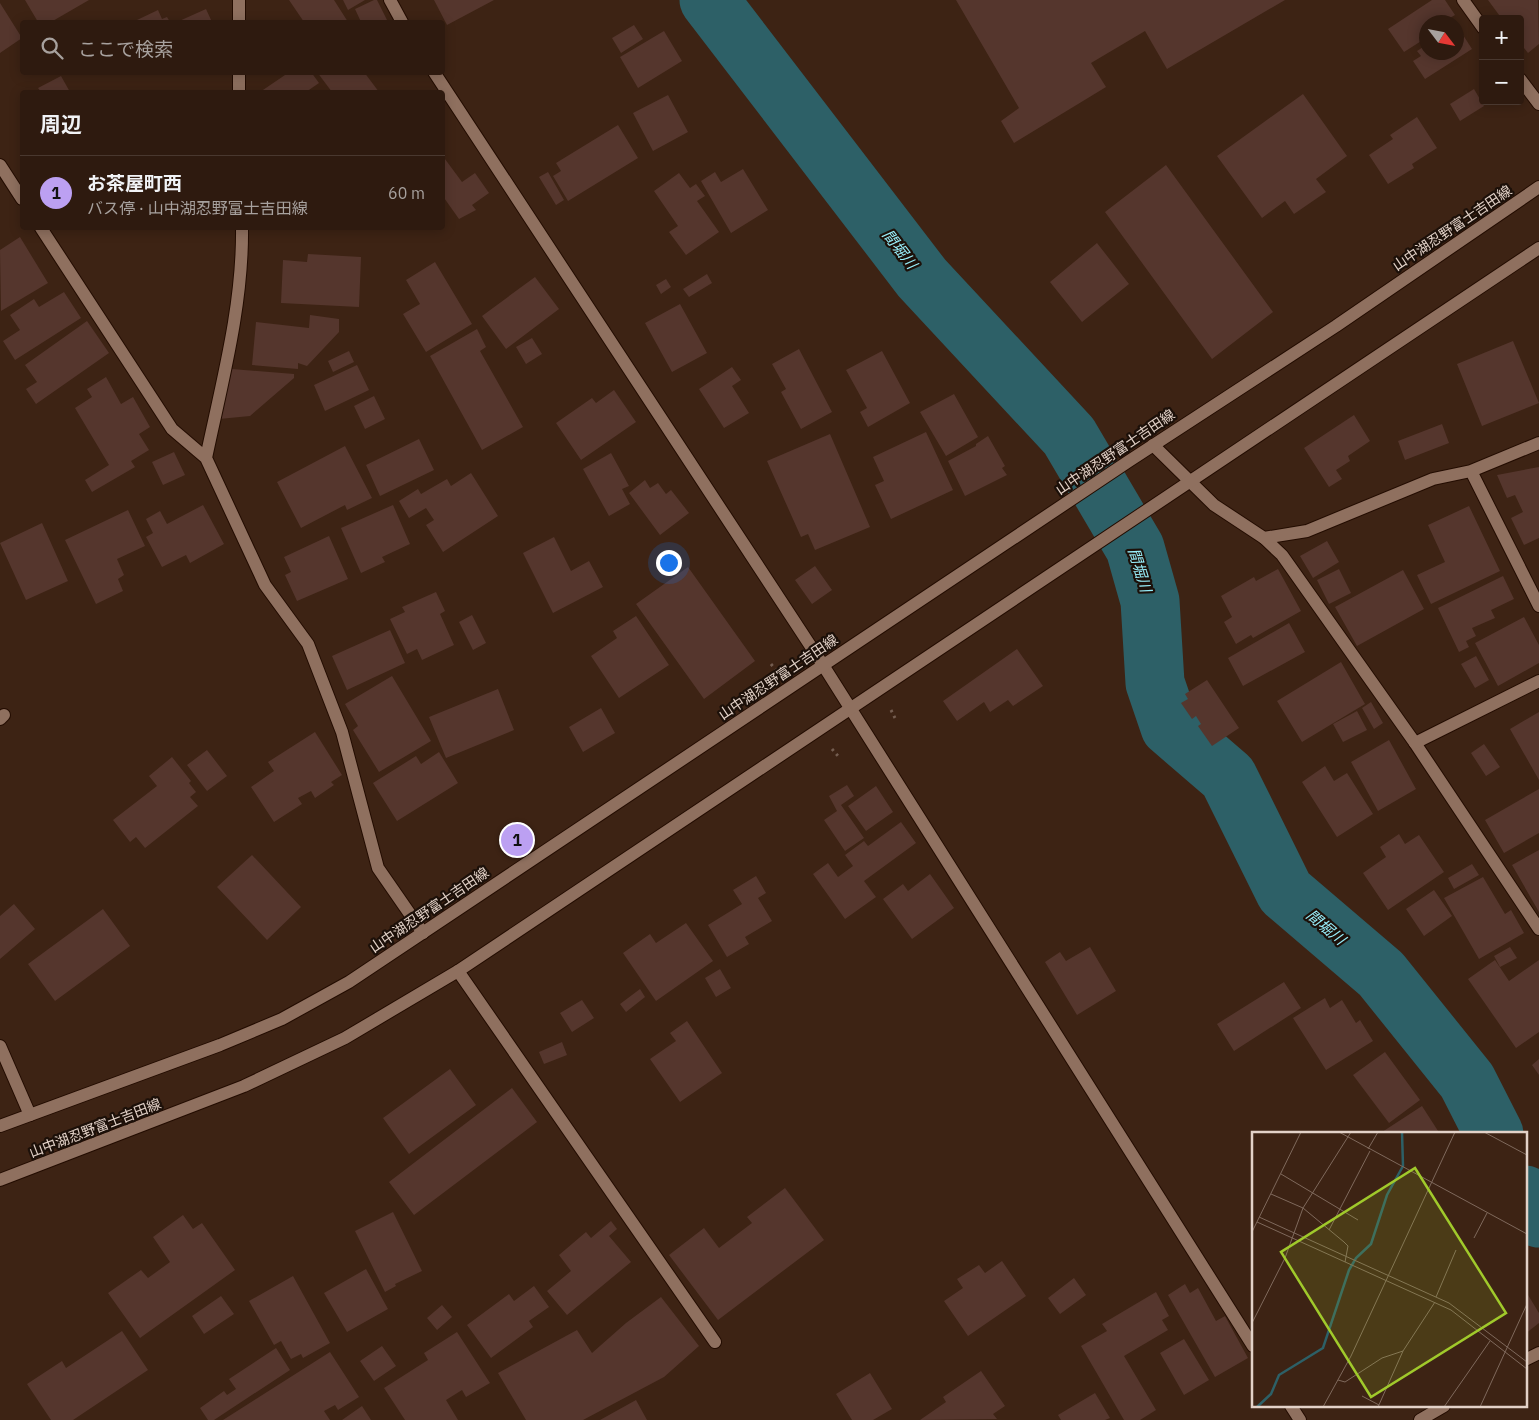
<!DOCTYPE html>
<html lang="ja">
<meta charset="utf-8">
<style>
body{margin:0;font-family:"IBM Plex Sans","Noto Sans JP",sans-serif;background:#3a271d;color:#f1f3f6}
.controls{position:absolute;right:15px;top:15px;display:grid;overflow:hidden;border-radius:5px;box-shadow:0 2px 12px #0003}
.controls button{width:45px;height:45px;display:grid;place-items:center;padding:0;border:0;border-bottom:1px solid #49382f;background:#2e1a0f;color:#f1f3f6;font:25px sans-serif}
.compass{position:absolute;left:1419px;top:15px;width:45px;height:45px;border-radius:50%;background:#2e1a0f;box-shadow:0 2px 12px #0003;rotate:122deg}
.you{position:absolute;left:668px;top:562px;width:18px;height:18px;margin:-12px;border:4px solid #fff;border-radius:50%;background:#1a73e8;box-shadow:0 0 0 8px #1a73e833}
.badge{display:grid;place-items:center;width:32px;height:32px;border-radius:50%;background:#bca0f2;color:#111;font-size:16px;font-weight:700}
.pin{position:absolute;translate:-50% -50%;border:2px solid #fff;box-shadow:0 1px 5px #0006}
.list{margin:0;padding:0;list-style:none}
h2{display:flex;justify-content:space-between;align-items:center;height:65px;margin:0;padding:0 20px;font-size:21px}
h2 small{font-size:16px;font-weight:400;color:#a7a19e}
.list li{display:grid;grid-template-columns:32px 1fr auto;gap:15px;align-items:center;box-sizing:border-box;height:75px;padding:0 20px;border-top:1px solid #49382f}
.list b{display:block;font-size:19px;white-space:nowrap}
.list p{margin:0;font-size:16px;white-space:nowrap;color:#a7a19e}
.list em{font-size:16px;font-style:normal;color:#a7a19e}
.icon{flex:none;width:28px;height:28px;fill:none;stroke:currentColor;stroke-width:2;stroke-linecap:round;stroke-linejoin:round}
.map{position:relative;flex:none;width:1539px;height:1420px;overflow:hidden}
.search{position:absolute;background:#2e1a0f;box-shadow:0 2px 12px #0003;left:20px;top:20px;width:425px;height:55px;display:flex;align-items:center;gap:12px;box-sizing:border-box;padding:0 18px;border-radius:5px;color:#a7a19e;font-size:19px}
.panel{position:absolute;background:#2e1a0f;box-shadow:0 2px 12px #0003;left:20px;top:90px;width:425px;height:140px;border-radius:5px}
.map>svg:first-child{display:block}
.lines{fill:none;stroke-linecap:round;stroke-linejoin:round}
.river{stroke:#2d6067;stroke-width:59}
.building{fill:#55362d}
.service-casing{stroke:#230c00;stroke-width:14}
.minor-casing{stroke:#230c00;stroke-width:14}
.tertiary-casing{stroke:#230c00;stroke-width:14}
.secondary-casing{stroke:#230c00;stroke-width:14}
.path{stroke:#745d50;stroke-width:3;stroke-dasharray:2.5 4;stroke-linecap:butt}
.service{stroke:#8f705f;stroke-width:12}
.minor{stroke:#8f705f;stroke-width:12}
.tertiary{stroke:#8f705f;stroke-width:12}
.secondary{stroke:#8f705f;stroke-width:12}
.labels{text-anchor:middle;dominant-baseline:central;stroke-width:4.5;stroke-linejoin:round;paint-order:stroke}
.street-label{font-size:14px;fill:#e3d2c8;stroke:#1c1009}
.water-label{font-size:15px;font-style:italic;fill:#98effb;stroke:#1c1009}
.inset-river{fill:none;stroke:#2d6067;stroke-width:2.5}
.inset-road{fill:none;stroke:#7f695c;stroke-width:1}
.view{fill:#a0c92b;fill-opacity:0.15;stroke:#a0c92b;stroke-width:2.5}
.inset-edge{fill:none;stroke:#e3d2c8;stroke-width:2.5}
</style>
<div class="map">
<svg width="1539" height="1420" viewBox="0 0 1539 1420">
<rect width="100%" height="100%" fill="#3d2314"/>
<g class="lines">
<path class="river" d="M709,0L922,278L1069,436L1135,548L1150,601L1155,683L1170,727L1228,777L1285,892L1381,974L1467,1081L1494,1134
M1525,1195L1539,1218"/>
</g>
<path class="building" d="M25,0H89L51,22H38Z
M289,0H334L348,22H304Z
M343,0H365L348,10Z
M374,0H377L388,22H361L355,9Z
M434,0H494L447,25Z
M956,0H1285L1167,69L1145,31L1091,63L1106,87L1014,143L1001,121L1019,108Z
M1432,0H1445L1455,15L1443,22H1426V38L1404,52L1388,29Z
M1488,0H1538L1539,44L1528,53L1520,43V19H1502Z
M0,3L22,38L0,53Z
M206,9L212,22H177Z
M158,10L162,19L167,17L170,22H138L137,20Z
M1456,24L1472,49L1425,79L1413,61L1421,56L1417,51L1426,45V52H1456Z
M634,25L643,39L621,53L612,38Z
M664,31L682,61L638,88L620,57Z
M283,72H311L319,83L306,92H260L285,75Z
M317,72H364L379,92H332Z
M61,76L70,92H41L38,88Z
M1474,89L1484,106L1460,121L1450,104Z
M1303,94L1347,156L1316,179L1326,192L1294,214L1285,201L1262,218L1217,156Z
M668,95L688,132L653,151L633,113Z
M1417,117L1437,148L1412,164L1414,168L1388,184L1369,155L1393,139L1390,135Z
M618,125L638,158L568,201L553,176L561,171L556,163Z
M442,155L462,182L475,173L489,193L472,205L476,210L459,219L442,195Z
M1166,165L1273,312L1212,359L1105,212Z
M743,169L768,210L731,233L701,181L715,172L721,182Z
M548,172L564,200L556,205L539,177Z
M679,173L690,188L696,184L705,196L697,201L719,232L686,255L669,232L678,226L654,191Z
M20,237L48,283L1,311L0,250Z
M1097,243L1129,284L1082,322L1050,282Z
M308,254L361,257L359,307L281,303L283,260L307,262Z
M435,262L472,324L426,352L403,314L420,304L406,280Z
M707,274L712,283L689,297L683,289Z
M535,277L559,309L506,349L482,316Z
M666,279L671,287L661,294L656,285Z
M64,292L81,318L15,360L3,341L20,330L10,315L34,299L39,307Z
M680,304L707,353L672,372L645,323Z
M310,315L339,319V332L307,366L298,363V369L252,365L256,322L309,328Z
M87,321L109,353L36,404L26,389L37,382L25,365Z
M477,329L486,347L480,351L523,427L482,450L430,356Z
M532,338L542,354L526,364L516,347Z
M1513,341L1539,403L1482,426L1457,364Z
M799,349L832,412L801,429L781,392L786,389L772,364Z
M349,351L354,362L333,372L328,361Z
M882,351L910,403L868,427L860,412L867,408L846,370Z
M357,365L369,390L325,411L314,385Z
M732,367L741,380L732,386L749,413L724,428L699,389Z
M232,369L294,374V378L250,416L219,419Z
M106,377L121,404L133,397L150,427L139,434L149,450L131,461L135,467L92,492L85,480L109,465L75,408L92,397L87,389Z
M614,390L636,422L581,460L556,423L592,398L596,403Z
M954,394L978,437L946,456L920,412Z
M374,396L385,419L365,429L354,406Z
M1354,415L1370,441L1348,456L1350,461L1336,470L1342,479L1329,487L1304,448Z
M1442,424L1449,443L1405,460L1398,441Z
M926,432L953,490L891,519L875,485L884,481L873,457Z
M830,434L870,527L815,550L808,534L801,537L767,461Z
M988,436L1005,466L1002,468L1007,475L965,496L948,461L976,446V444Z
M419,439L434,470L380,496L366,465Z
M345,446L372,498L347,510L345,505L301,528L277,482Z
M174,452L185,475L163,485L152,462Z
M611,453L629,486L622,489L630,504L609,516L583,469Z
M1539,467V538L1524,545L1511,518L1523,512L1515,495L1507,498L1497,475Z
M471,473L498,516L443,552L426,525L434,520L426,508L409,518L399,501L418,489L421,494L447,479L451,486Z
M645,480L650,488L658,483L666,494L671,490L689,513L660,535L629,493Z
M203,505L224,544L190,563L186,555L162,567L146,537L153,533L146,519L160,511L167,524Z
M393,505L410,544L382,557L385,562L361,573L341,528Z
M1469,506L1500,571L1431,604L1417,575L1445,562L1428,525Z
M128,510L145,546L117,559L124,575L118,579L123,591L96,604L65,540Z
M42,523L68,581L26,600L0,543Z
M329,536L348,579L297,601L285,575L291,572L284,557Z
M554,537L571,571L589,561L603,587L553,613L523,553Z
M1327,541L1339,562L1313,578L1300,556Z
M815,566L832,590L812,604L795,580Z
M688,567L755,661L704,699L636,604Z
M1278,569L1301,611L1253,638L1251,635L1236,644L1224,622L1232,617L1221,596L1254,577L1256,581Z
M1339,569L1351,593L1329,604L1317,580Z
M1403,570L1424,609L1357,646L1335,607Z
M1503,576L1514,599L1491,610L1495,618L1472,628L1476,636L1466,641L1469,647L1459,652L1438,608Z
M436,592L445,611L440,614L454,645L422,660L417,649L407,654L390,619L405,612L402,607Z
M472,615L486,643L473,650L459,622Z
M636,616L669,665L619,698L591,656L617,638L613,631Z
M1524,617L1539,645V663L1498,686L1475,643Z
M1289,623L1305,652L1243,686L1228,658Z
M390,630L405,663L347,690L332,656Z
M1017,649L1043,686L1013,706L1008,700L990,712L984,702L957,721L943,701Z
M1476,656L1489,680L1475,688L1461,664Z
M1341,662L1365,704L1302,742L1277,701Z
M392,676L431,741L379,772L353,730L358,726L345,704Z
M1207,680L1239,728L1212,746L1198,726L1201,724L1196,716L1192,719L1181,703L1188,699L1185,694Z
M498,689L514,730L446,758L429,717Z
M1371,702L1383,723L1374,729L1362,708Z
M601,708L615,733L583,752L569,727Z
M1357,711L1367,730L1343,742L1333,724Z
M1539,712V780L1510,729Z
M315,732L342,775L331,782L334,785L315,798L311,791L298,798L302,804L274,822L251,787L274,771L268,762Z
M1389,740L1416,789L1378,811L1351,762Z
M1484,744L1500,767L1486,776L1471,753Z
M207,750L227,776L207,791L187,765Z
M439,752L458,783L397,821L373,783L416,756L421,764Z
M172,757L191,781L189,783L196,792L190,797L198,806L145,848L136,837L130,842L113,820L157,786L149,776Z
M1325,766L1334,781L1347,773L1373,814L1337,837L1302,782Z
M847,785L854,796L841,805L864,838L845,851L824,820L837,811L829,796Z
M876,786L893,812L866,831L848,806Z
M1539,789V833L1504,853L1485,820Z
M901,822L916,843L864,881L876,897L845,919L813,874L828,863L838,877L853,866L845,855L864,841L868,846Z
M1399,834L1405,844L1419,835L1444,872L1388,910L1363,873L1386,857L1380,847Z
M1539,850V912L1512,865Z
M252,855L301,907L267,940L217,887Z
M1472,864L1479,875L1454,889L1448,878Z
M930,874L954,908L912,939L883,899L903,884L908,891Z
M756,876L766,893L758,898L772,921L745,937L749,944L727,957L708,925L742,904L733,890Z
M1483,877L1505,914L1511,910L1524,933L1479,959L1444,898Z
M1434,890L1452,916L1424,936L1406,909Z
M14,904L35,929L0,959V916Z
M103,909L130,946L55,1001L28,964Z
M686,923L713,961L656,1001L623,953L650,934L656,943Z
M1090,947L1116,991L1077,1015L1045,962L1060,952L1066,961Z
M1510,947L1517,958L1500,967L1494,956Z
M1495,960L1509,981L1539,960V1032L1516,1048L1468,979Z
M720,969L731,988L716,997L705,978Z
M1284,982L1301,1008L1234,1051L1217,1024Z
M640,989L645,997L626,1012L620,1004Z
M1325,998L1330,1008L1342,1000L1356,1023L1360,1020L1373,1041L1326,1070L1293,1018Z
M582,1000L594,1018L572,1032L560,1013Z
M687,1021L722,1073L680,1102L650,1059L676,1041L670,1033Z
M562,1042L567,1055L544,1064L539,1052Z
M1385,1052L1420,1100L1389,1123L1353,1075Z
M1539,1059V1075L1532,1065Z
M450,1069L476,1105L409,1154L383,1118Z
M512,1088L537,1122L414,1215L389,1182Z
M1422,1106L1440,1134H1379Z
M785,1188L824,1240L718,1320L669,1255L704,1228L719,1248L752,1223L747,1217Z
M393,1212L422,1271L395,1284L396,1286L385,1292L355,1231Z
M183,1215L193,1229L202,1223L235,1270L140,1338L108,1293L141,1270L148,1278L170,1262L153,1237Z
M611,1221L617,1229L609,1236L631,1262L567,1315L547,1291L571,1271L559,1255L586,1232L591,1238Z
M1002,1261L1026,1296L968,1336L944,1301L963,1288L957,1279L979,1265L985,1273Z
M366,1269L388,1309L347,1332L324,1293Z
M293,1276L330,1343L303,1358L301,1354L291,1359L281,1341L274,1345L249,1301Z
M1074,1278L1086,1295L1060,1314L1048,1298Z
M1185,1284L1190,1293L1198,1288L1216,1321L1225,1316L1248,1358L1215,1377L1168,1295Z
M534,1286L549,1307L529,1321L533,1327L491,1358L467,1325L509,1294L514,1301Z
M1525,1290L1539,1313V1323L1525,1334Z
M1156,1292L1169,1316L1162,1320L1168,1330L1124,1356L1156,1410L1140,1420H1124L1081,1346L1107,1331L1102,1324Z
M221,1296L234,1314L204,1334L192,1316Z
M661,1297L699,1346L664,1377L583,1420H526L498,1373L577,1330L592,1353L626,1323Z
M442,1305L452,1317L437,1330L427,1318Z
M122,1331L148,1370L73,1420H51L27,1384L62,1361L66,1368Z
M457,1332L490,1383L466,1397L462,1390L446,1400L458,1420H405L384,1388L428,1360L424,1353Z
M1184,1339L1209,1380L1184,1395L1160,1353Z
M382,1346L396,1366L374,1381L360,1361Z
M276,1348L290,1370L214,1420H208L200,1408L224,1391L227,1395L236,1389L229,1379Z
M330,1352L359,1397L338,1410L335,1405L324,1411L330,1420H223Z
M981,1371L1005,1406L993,1414L997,1419L920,1420L946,1402L943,1397Z
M870,1373L892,1409L873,1420H852L836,1394Z
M1095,1393L1110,1418L1105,1420H1061L1058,1415Z
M636,1400L647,1420H600Z
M362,1406L371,1420H342Z"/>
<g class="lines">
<g class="service-casing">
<path id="service" d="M1264,538L1282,555L1415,743L1539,929
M0,719L4,715
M0,1046L30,1115"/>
</g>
<g class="minor-casing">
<path id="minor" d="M239,0V22
M390,0L402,22
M1463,0L1483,28
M239,72V92
M434,72L823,665L1253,1346
M1520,79L1539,104
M0,165L22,199
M41,228L172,429L206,458L265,585L308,644L342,732L378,868L423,933
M1153,445L1214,505L1264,538L1307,531L1433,479L1471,471L1539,443
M206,458C222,382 243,305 242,228
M1471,471L1539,606
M1415,743L1539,681
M458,971L715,1342
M1291,1406L1300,1420"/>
</g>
<g class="tertiary-casing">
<path id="tertiary" d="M1525,1360L1539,1353
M1420,1420L1444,1406"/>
</g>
<g class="secondary-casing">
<path id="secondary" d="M0,1126L220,1045L282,1019L349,982L1129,461L1336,326L1539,187
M0,1180L244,1086L345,1038L458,971L1539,248"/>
</g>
<path class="path" d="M771,664L776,670
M891,710L895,718
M832,749L838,756"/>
<use href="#service" class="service"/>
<use href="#minor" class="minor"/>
<use href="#tertiary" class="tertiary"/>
<use href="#secondary" class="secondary"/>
</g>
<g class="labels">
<g class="street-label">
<text transform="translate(1452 228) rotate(-34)">山中湖忍野富士吉田線</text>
<text transform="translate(1115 452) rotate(-34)">山中湖忍野富士吉田線</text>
<text transform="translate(778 677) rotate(-34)">山中湖忍野富士吉田線</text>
<text transform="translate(429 910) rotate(-34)">山中湖忍野富士吉田線</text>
<text transform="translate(95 1128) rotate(-21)">山中湖忍野富士吉田線</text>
</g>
<g class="water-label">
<text transform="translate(900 249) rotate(52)">間堀川</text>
<text transform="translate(1140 570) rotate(73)">間堀川</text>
<text transform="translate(1326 927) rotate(40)">間堀川</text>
</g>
</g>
<g transform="translate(1252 1132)">
<rect width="275" height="275" fill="#3d2314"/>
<path class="inset-river" d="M5,275L19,262L27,243L71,216L97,138L104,126L119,112L135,63L151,34L150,0"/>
<path class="inset-road" d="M87,0L275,102M232,0L275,23M116,17L126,0M29,42L106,88M19,62L51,76L92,110L96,114L93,130M7,85L197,171L275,230M5,90L199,178L275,237M77,98L118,19M0,100L49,0M222,106L235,81M184,165L204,118M0,191L33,126L51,76L99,0M86,248L93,250L130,226L151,219M110,264L127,273M71,275L99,224L203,0M126,275L151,219L183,170M192,275L238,209M228,275L275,172"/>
<path class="view" d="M163,36L254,181L119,265L29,120Z"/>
<rect width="275" height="275" class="inset-edge"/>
</g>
</svg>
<div class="controls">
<button>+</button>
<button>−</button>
</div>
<svg class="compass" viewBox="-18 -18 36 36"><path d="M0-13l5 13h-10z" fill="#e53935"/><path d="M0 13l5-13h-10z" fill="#a7a19e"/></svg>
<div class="you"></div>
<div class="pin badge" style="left:517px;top:840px">1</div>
<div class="search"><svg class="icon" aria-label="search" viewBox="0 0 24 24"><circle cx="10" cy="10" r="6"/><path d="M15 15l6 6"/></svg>ここで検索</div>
<section class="panel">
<h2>周辺<small></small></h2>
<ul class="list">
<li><span class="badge">1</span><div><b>お茶屋町西</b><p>バス停 · 山中湖忍野富士吉田線</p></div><em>60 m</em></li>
</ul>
</section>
</div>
